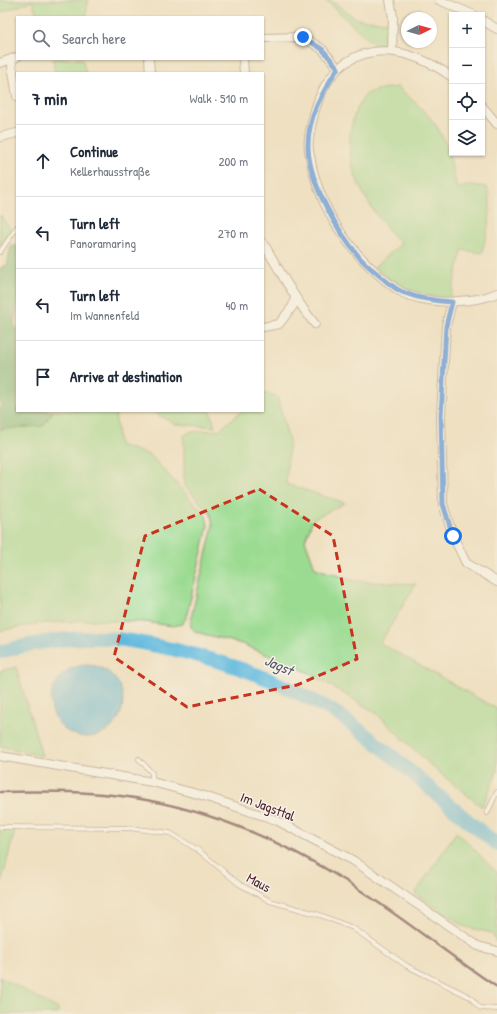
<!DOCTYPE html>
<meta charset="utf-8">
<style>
body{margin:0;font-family:"Patrick Hand",sans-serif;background:#f2f2f3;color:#1f2937}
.controls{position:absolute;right:12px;top:12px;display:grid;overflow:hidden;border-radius:0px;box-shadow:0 1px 3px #0004}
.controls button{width:36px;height:36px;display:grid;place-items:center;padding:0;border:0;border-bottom:1px solid #e0e1e3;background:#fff;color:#1f2937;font:20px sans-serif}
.compass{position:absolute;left:401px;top:12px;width:36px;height:36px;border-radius:50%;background:#fff;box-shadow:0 1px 3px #0004;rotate:85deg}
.stop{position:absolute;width:12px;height:12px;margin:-9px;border:3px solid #1a73e8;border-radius:50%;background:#fff}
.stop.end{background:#1a73e8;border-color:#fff;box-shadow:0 1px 4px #0008}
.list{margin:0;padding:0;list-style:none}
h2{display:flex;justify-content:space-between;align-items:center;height:52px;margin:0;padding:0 16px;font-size:17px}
h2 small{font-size:13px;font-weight:400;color:#747a83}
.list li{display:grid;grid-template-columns:26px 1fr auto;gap:12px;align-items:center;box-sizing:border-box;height:72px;padding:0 16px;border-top:1px solid #e0e1e3}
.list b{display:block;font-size:15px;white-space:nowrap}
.list p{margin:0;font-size:13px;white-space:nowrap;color:#747a83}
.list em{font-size:13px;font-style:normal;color:#747a83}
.icon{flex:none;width:22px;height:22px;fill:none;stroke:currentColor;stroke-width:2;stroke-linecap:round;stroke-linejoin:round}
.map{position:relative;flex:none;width:497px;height:1014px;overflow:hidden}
.search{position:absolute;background:#fff;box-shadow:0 1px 3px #0004;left:16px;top:16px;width:248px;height:44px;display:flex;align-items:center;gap:10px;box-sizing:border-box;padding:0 14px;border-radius:0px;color:#747a83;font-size:15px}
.panel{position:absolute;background:#fff;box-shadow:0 1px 3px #0004;left:16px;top:72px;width:248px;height:340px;border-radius:0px}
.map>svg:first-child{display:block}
.green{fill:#9bdb91;stroke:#727d5e}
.forest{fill:#7cbb7b;stroke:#636d53}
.water{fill:#61b9de;stroke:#566c84}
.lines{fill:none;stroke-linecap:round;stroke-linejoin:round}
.river{stroke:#61b9de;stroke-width:14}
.lane-casing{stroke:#9c8076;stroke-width:5.5}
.street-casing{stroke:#9c8076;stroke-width:10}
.lane{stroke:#fff;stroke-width:4}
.street{stroke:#fff;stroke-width:8}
.rail{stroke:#4a1f2b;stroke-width:2.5}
.route{stroke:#1a73e8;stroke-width:5}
.marked{fill:none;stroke:#c8321e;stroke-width:3;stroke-dasharray:8 5;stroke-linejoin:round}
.labels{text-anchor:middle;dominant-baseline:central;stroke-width:3;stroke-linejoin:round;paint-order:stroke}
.street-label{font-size:14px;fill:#4a1f2b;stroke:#f7f3e8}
.water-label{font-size:15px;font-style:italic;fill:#52556a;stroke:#f7f3e8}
</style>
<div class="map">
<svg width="497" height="1014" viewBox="0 0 497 1014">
<rect width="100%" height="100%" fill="#f7f3e8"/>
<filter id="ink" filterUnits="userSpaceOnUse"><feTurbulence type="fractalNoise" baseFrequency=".025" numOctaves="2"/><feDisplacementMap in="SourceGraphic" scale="8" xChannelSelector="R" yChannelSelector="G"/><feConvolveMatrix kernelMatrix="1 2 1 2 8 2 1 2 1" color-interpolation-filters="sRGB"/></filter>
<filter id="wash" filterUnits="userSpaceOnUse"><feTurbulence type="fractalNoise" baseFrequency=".012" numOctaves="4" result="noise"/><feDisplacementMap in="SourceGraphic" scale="16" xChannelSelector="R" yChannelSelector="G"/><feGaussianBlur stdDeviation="0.9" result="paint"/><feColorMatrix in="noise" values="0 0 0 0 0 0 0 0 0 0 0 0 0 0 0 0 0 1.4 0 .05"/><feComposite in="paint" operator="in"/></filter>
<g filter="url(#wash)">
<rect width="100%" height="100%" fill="#efe0c1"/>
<path class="green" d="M0,0H88L86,17H38L32,1L0,13Z
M326,0H330L357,19L387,22L385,43L375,46Z
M53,59H82L86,73H55Z
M398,87C413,101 430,114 440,132C449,149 453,171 457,189L471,185L487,187C494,211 487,230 482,253L462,250L450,299C415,295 401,289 374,267L401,244C369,210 338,165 354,116C357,109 362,98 368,93C376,89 390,88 398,87Z
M0,215L11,230L0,246Z
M268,393L277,397L289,441L286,484L345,503L313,519L305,540L315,568L355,581L416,584L380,643L497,709V772L482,807L435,769L376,713L310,673L242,644L196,632L191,627V618L213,526L211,514L184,485V436L189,432L219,430L242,411H263V395Z
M53,411H115L119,445L150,455L206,516L208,526L186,618L182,624L173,626L145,622L88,620L35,624L0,631V429L43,426Z
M151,411H210L215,427L175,424Z
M16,667L42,756L0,746V671Z
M0,830H15L0,888Z
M456,832C472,844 482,860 497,872V942L495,941L492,933L466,927L415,894Z
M0,977L58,1009V1014H0Z"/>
<path class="forest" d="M11,245L17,246V307L14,323L17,334V411H53L43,426L0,429V268L7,265Z"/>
<path class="water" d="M51 701a36 36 0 1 1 72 0a36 36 0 1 1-72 0Z"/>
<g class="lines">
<path class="river" d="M0,652C37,642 78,635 117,639C136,641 157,646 176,650C221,661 259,673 300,694C311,700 323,705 333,711C391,750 441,801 497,844"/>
</g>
</g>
<g filter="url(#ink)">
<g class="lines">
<g class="lane-casing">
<path id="lane" d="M0,252L17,227
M139,759L152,773V782
M487,813L497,792
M0,827L129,828L170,833L198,850L239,884L270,901L320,915L353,928L407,966L470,997L480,1008L497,1009"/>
</g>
<g class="street-casing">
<path id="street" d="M390,0L393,17L392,51
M439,0L474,15
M482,20L497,29
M263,38L303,37L322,49L338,68
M11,59L17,96
M149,59L150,73
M243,59L244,73
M0,63L17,57
M452,77C400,39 336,38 315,110C312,123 307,137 309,151C316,200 342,243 379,275C386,281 394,288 403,293C419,300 441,303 459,301C473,300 484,299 497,293
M482,106L497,124
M0,137L17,133
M263,243C280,270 294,299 315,324
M452,302L446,326L441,416L443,504L453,536L466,563L497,582
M263,327L279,324L293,306L295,297
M0,756L152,782L201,795L276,820L354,861L478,946L497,951"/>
</g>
<use href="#lane" class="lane"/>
<use href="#street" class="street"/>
<path class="rail" d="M0,792C41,791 81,791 121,796C200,806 279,839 346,881C398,914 446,953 497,987"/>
</g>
</g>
<g class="lines" filter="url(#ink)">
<path class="route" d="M303,37L322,49L338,68C322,93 307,118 308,149C310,184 337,231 360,258C365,264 373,270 380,276C388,282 395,290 405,293C420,299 436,301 452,302L446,326L441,416L443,504L453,536"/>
</g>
<path d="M0 0H497V1014H0ZM259,489L333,536L357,659L297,685L187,707L114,657L145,536Z" fill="#efe0c1" fill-opacity=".55" fill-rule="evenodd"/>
<path class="marked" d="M259,489L333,536L357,659L297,685L187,707L114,657L145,536Z"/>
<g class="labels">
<g class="street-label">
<text transform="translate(268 806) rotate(21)">Im Jagsttal</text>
<text transform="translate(259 882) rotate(28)">Maus</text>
</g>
<g class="water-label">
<text transform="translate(279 665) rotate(24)">Jagst</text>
</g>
</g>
</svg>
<div class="controls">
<button>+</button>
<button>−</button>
<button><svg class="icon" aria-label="locate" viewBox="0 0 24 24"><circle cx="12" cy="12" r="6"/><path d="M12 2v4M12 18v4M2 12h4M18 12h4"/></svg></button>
<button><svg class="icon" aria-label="layers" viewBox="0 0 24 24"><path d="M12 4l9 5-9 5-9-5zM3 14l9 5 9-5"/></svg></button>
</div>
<svg class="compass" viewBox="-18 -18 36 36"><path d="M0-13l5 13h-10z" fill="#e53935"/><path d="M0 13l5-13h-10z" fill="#747a83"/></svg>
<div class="stop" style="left:453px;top:536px"></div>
<div class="stop end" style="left:303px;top:37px"></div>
<div class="search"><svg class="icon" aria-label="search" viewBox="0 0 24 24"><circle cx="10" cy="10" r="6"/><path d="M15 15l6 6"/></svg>Search here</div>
<section class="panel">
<h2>7 min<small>Walk · 510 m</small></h2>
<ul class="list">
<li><svg class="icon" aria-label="ahead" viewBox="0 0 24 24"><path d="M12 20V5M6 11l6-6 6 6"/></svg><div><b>Continue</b><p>Kellerhausstraße</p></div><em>200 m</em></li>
<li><svg class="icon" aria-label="left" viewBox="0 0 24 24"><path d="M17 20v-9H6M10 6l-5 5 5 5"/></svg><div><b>Turn left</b><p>Panoramaring</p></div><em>270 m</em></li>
<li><svg class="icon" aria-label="left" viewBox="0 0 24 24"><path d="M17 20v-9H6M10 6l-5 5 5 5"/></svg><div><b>Turn left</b><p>Im Wannenfeld</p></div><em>40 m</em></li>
<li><svg class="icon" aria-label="arrive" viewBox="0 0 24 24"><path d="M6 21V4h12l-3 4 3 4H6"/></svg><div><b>Arrive at destination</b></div></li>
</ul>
</section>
</div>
